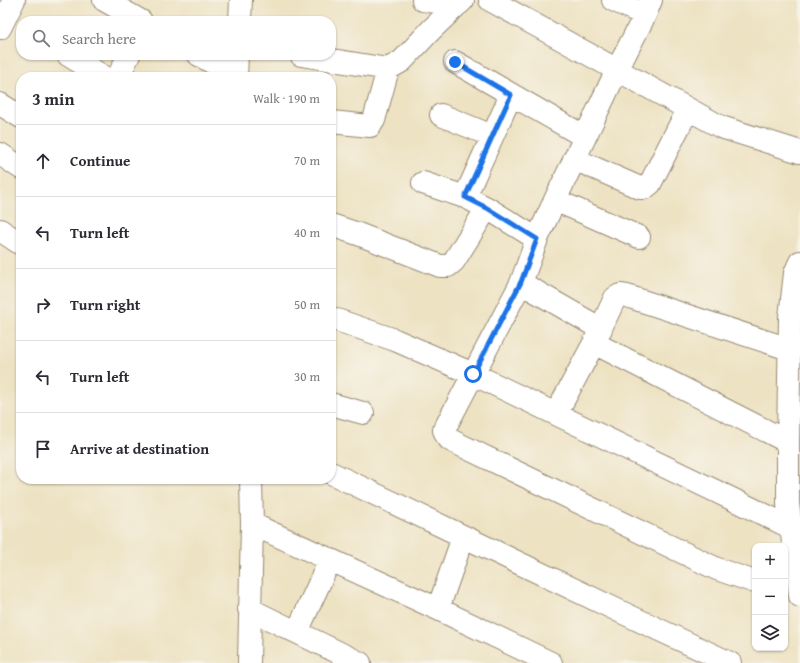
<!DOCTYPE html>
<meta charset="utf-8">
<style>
body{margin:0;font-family:"Gentium Book Plus",serif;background:#f2f2f3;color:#2b2b33}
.controls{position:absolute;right:12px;bottom:12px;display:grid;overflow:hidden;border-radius:8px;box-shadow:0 1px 3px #0004}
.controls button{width:36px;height:36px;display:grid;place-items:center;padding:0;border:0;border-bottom:1px solid #e1e1e2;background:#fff;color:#2b2b33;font:20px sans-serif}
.stop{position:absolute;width:12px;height:12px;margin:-9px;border:3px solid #1a73e8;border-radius:50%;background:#fff}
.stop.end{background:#1a73e8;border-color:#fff;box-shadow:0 1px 4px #0008}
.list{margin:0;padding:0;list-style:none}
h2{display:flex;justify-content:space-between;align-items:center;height:52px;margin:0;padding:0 16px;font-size:17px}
h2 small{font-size:13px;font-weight:400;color:#7c7c81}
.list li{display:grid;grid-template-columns:26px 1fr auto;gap:12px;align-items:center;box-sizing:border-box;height:72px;padding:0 16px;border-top:1px solid #e1e1e2}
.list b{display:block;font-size:15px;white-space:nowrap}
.list em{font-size:13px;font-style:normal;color:#7c7c81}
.icon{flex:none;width:22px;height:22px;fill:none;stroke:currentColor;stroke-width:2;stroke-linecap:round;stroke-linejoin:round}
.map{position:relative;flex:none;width:800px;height:663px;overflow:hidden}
.search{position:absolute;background:#fff;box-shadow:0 1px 3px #0004;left:16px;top:16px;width:320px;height:44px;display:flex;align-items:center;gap:10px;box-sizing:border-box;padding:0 14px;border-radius:16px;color:#7c7c81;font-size:15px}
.panel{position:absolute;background:#fff;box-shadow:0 1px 3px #0004;left:16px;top:72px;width:320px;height:412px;border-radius:16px}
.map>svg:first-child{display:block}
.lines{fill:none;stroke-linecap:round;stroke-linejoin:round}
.minor-casing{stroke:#948670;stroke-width:24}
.minor{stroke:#fff;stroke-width:22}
.route{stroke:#1a73e8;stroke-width:5}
</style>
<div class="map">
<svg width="800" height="663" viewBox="0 0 800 663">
<rect width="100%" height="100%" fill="#f7f3e8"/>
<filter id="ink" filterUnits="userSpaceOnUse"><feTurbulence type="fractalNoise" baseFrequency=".025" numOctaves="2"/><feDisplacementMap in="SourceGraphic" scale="8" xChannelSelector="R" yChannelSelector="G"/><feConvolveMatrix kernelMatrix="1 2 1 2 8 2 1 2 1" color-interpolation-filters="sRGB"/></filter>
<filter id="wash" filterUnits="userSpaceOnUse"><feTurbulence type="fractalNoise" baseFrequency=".012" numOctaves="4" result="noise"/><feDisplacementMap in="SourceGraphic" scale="16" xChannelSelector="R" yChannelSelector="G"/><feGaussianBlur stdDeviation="0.9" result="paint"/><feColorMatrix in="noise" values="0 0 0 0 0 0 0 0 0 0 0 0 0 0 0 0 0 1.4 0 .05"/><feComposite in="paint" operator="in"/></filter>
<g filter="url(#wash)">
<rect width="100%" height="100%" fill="#ede2c2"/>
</g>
<g filter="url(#ink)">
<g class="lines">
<g class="minor-casing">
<path id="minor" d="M104,0L141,21
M423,0L457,5L460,3L463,0
M490,0L721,127L800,152
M613,0L645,15
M651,0L645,15L617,70L555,200L537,239L521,283L444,430L446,435L450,440L717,569L755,582
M240,21L241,0
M0,28L14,0
M68,55L104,77
M199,55L236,76
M301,55L388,69L402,61L431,30L457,5
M455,62L585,137
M118,77L129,55
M236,77L237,55
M0,104L21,117
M441,115L492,136
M331,122L370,126L374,120L388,69
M0,154L21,168
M574,159L640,188H645L650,184L688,109
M423,183L465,197L487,208L537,239
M465,197L511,95
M555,200L639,237
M331,225L358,234L440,266H448L454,261L487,208
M0,230L21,244
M800,262L795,273L790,317L788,442V504L800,596
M521,283L601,329
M331,318L395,340L473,374L792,528
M594,343L788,442
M331,404L363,413
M556,414L594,343L615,298L620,295L627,296L789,349
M331,473L619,611L730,663
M252,524L438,609L551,663
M249,609L360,663
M438,609L463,537
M297,632L330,560
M249,663L252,524L251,479"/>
</g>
<use href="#minor" class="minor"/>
</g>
</g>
<g class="lines" filter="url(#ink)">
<path class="route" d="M455,62L511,95L465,197L487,208L537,239L521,282L473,374"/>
</g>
</svg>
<div class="controls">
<button>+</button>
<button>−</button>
<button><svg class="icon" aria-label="layers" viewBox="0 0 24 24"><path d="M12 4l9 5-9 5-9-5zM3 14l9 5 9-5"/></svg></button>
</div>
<div class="stop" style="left:473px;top:374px"></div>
<div class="stop end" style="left:455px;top:62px"></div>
<div class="search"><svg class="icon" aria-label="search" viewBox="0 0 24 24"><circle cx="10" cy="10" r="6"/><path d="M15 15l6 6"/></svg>Search here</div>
<section class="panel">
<h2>3 min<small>Walk · 190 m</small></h2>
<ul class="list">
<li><svg class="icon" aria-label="ahead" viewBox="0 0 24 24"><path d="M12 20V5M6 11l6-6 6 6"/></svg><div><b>Continue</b></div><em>70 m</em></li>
<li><svg class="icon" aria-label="left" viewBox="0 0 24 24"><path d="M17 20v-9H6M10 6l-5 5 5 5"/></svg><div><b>Turn left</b></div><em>40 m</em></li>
<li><svg class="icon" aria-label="right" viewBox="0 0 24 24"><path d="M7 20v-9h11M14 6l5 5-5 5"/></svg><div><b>Turn right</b></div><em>50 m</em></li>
<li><svg class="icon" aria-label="left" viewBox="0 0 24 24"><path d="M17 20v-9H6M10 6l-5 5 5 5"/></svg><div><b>Turn left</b></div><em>30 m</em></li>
<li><svg class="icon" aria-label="arrive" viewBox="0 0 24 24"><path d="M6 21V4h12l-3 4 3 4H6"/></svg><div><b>Arrive at destination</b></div></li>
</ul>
</section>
</div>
